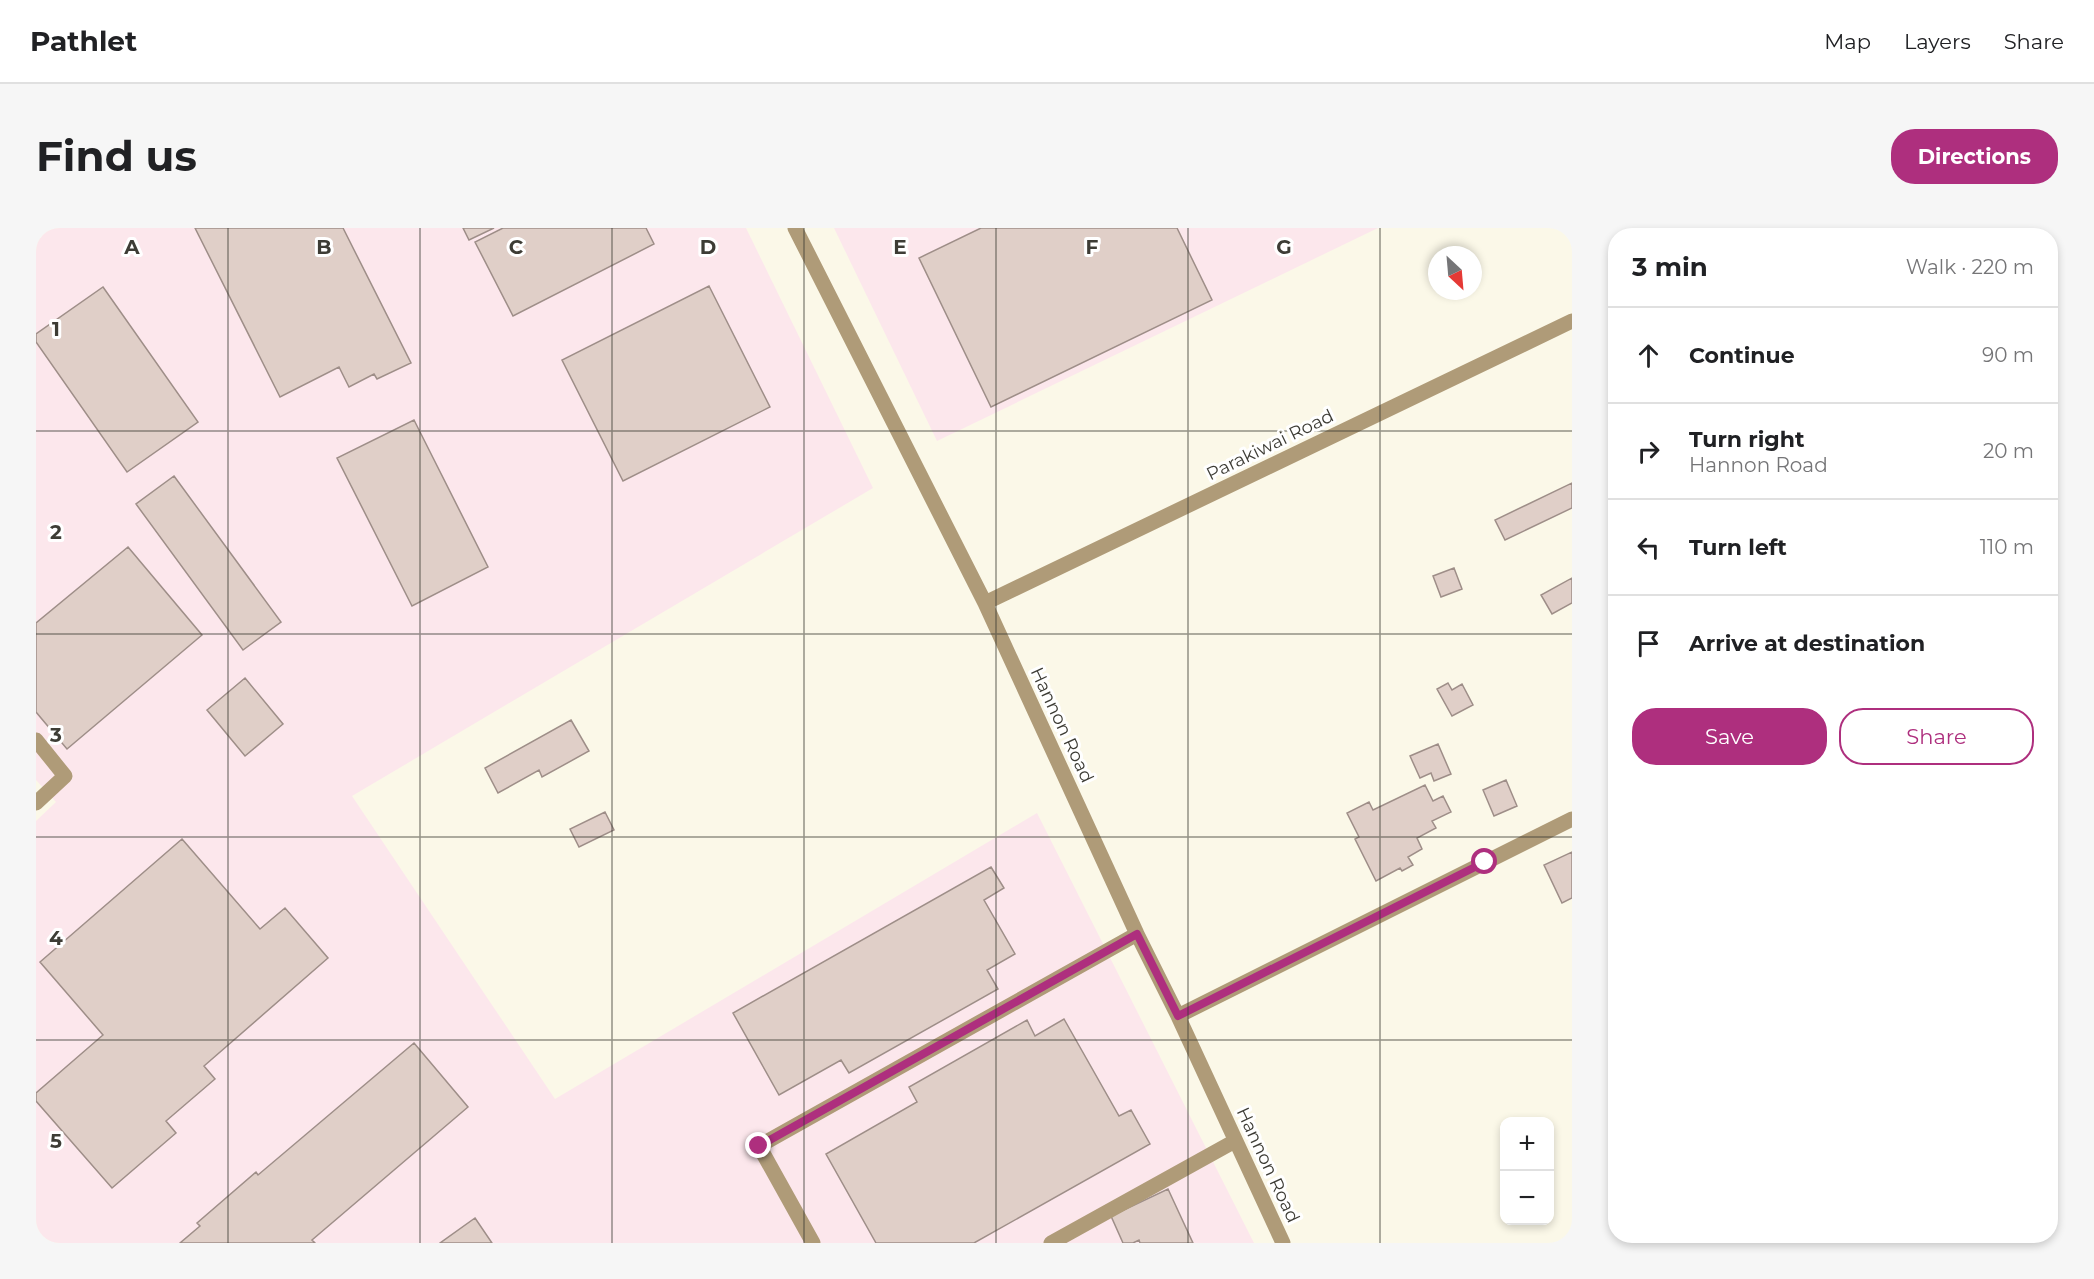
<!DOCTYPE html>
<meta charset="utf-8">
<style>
body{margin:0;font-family:Montserrat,sans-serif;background:#f6f6f6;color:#202124}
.controls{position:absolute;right:18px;bottom:18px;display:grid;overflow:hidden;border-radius:12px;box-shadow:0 3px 9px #0003}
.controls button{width:54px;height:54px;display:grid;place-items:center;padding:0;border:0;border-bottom:2px solid #e0e0e0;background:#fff;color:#202124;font:30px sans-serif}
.compass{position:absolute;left:1392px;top:18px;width:54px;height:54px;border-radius:50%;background:#fff;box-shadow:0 3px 9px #0003;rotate:154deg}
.stop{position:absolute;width:18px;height:18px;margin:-14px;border:4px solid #ae2f7e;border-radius:50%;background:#fff}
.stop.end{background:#ae2f7e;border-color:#fff;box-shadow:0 2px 6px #0008}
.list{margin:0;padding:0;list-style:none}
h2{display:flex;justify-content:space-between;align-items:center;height:78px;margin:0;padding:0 24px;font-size:26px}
h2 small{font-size:20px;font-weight:400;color:#757577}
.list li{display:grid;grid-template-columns:39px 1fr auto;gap:18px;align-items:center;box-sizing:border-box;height:96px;padding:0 24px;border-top:2px solid #e0e0e0}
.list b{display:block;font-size:22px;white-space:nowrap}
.list p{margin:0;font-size:20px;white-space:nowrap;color:#757577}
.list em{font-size:20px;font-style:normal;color:#757577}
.actions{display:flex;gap:12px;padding:18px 24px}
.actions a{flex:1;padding:14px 0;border:2px solid #ae2f7e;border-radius:24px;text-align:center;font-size:21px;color:#ae2f7e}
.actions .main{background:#ae2f7e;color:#fff}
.icon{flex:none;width:33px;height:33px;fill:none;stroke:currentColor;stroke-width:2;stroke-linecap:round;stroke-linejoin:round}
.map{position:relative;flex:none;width:1536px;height:1015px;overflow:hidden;border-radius:24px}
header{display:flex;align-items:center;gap:36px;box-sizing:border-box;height:84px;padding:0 30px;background:#fff;border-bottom:2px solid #e0e0e0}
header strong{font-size:28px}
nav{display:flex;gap:33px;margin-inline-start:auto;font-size:21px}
.intro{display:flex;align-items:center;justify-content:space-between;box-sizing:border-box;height:144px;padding:0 36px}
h1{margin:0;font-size:42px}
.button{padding:15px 27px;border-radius:24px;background:#ae2f7e;color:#fff;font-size:21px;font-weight:700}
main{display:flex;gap:36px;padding:0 36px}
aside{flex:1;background:#fff;border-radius:24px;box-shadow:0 3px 9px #0003}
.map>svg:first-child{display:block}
.industrial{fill:#fce7ec}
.building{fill:#e0cfc8;stroke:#9e8e88;stroke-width:1.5}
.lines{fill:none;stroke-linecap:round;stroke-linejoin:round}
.minor{stroke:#af9b78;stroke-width:15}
.route{stroke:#ae2f7e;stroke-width:8}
.grid{fill:none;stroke:#3d3c35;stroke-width:1.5;stroke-opacity:0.55}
.labels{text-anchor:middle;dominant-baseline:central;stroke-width:6;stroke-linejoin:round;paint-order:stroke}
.street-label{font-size:18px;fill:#3d3c35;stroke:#fff}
.grid-label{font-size:20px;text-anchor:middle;font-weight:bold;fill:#3d3c35;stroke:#fff;stroke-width:6;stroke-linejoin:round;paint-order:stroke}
</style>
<header>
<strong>Pathlet</strong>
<nav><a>Map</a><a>Layers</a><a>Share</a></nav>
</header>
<div class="intro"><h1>Find us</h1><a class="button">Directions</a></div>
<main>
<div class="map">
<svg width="1536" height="1015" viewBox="0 0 1536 1015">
<rect width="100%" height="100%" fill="#fbf8e8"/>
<path class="industrial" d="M0,0H710L837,260L316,568L519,871L1001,585L1218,1015H0V593L20,574L0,552Z
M798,0H1342L901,213Z"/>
<path class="building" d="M159,0H307L375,135L341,151L338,146L313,159L303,139L244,169Z
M427,0H458L433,12Z
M467,0H610L618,16L477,88L439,14Z
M945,0H1141L1176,72L955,179L883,30Z
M673,58L734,179L587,253L526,132Z
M67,59L162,194L91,244L0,114V106Z
M378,192L452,339L376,378L301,230Z
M138,248L245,394L207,422L100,276Z
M1536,255V280L1469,312L1459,292Z
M92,319L166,407L31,521L0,484V395Z
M1418,340L1426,361L1405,369L1397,348Z
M1536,350V375L1516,386L1505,367Z
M209,450L247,496L209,528L171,482Z
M1412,455L1416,462L1426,456L1437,477L1416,488L1401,461Z
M535,492L553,523L506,549L503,542L462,565L449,540Z
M1402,516L1415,546L1398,553L1395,545L1384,550L1374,528Z
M1470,552L1481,578L1458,588L1447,562Z
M1389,557L1397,573L1407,568L1415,584L1396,593L1400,600L1381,610L1386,621L1372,629L1377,637L1366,643L1364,640L1340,653L1319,611L1323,609L1311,585L1333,574L1337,582Z
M569,584L578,602L543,619L534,601Z
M146,611L224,701L249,680L292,730L168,838L179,851L130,893L140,905L76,960L0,873V865L67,807L4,734Z
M1536,624V670L1526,675L1508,637Z
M955,639L968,660L948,672L979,726L951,742L962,761L813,845L805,832L743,867L697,785Z
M1028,791L1083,888L1095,882L1114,916L938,1015H840L790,926L881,874L873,859L991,792L999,808Z
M378,815L432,879L276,1012L279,1015H144L164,998L161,995L220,944L222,947Z
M1132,961L1157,1015H1104L1103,1012L1097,1015H1087L1075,988Z
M439,990L456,1015H404Z"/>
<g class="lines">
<path class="minor" d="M759,0L949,375L1101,706L1142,788L1247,1015
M949,375L1536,93
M0,512L29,548L0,575
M1142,788L1536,591
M777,1015L723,918L1101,706
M1015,1015L1199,913"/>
</g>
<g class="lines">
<path class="route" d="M723,918L1101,706L1142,788L1449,634"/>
</g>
<path class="grid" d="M192,0V1015M384,0V1015M576,0V1015M768,0V1015M960,0V1015M1152,0V1015M1344,0V1015M0,203H1536M0,406H1536M0,609H1536M0,812H1536"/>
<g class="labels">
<g class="street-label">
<text transform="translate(1234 217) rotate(-26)">Parakiwai Road</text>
<text transform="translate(1026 497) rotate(65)">Hannon Road</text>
<text transform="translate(1232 937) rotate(65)">Hannon Road</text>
</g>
</g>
<g class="grid-label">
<text x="96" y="26">A</text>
<text x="288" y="26">B</text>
<text x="480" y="26">C</text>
<text x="672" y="26">D</text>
<text x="864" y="26">E</text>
<text x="1056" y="26">F</text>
<text x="1248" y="26">G</text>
<text x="20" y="108">1</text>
<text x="20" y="311">2</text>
<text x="20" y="514">3</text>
<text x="20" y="717">4</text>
<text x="20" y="920">5</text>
</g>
</svg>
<div class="controls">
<button>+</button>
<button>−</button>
</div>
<svg class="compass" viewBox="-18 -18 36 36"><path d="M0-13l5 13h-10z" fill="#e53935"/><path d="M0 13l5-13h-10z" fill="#757577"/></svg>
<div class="stop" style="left:1449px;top:634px"></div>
<div class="stop end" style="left:723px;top:918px"></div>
</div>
<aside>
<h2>3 min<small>Walk · 220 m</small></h2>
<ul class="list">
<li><svg class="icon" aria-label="ahead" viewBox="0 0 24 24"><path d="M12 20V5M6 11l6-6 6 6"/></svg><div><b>Continue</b></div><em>90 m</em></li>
<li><svg class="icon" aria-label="right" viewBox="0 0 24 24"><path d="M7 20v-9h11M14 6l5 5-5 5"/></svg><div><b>Turn right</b><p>Hannon Road</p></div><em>20 m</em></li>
<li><svg class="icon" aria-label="left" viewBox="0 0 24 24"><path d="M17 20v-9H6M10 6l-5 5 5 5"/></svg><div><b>Turn left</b></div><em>110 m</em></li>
<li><svg class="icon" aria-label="arrive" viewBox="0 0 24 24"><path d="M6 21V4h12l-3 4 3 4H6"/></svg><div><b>Arrive at destination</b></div></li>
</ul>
<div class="actions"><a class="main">Save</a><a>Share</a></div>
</aside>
</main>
